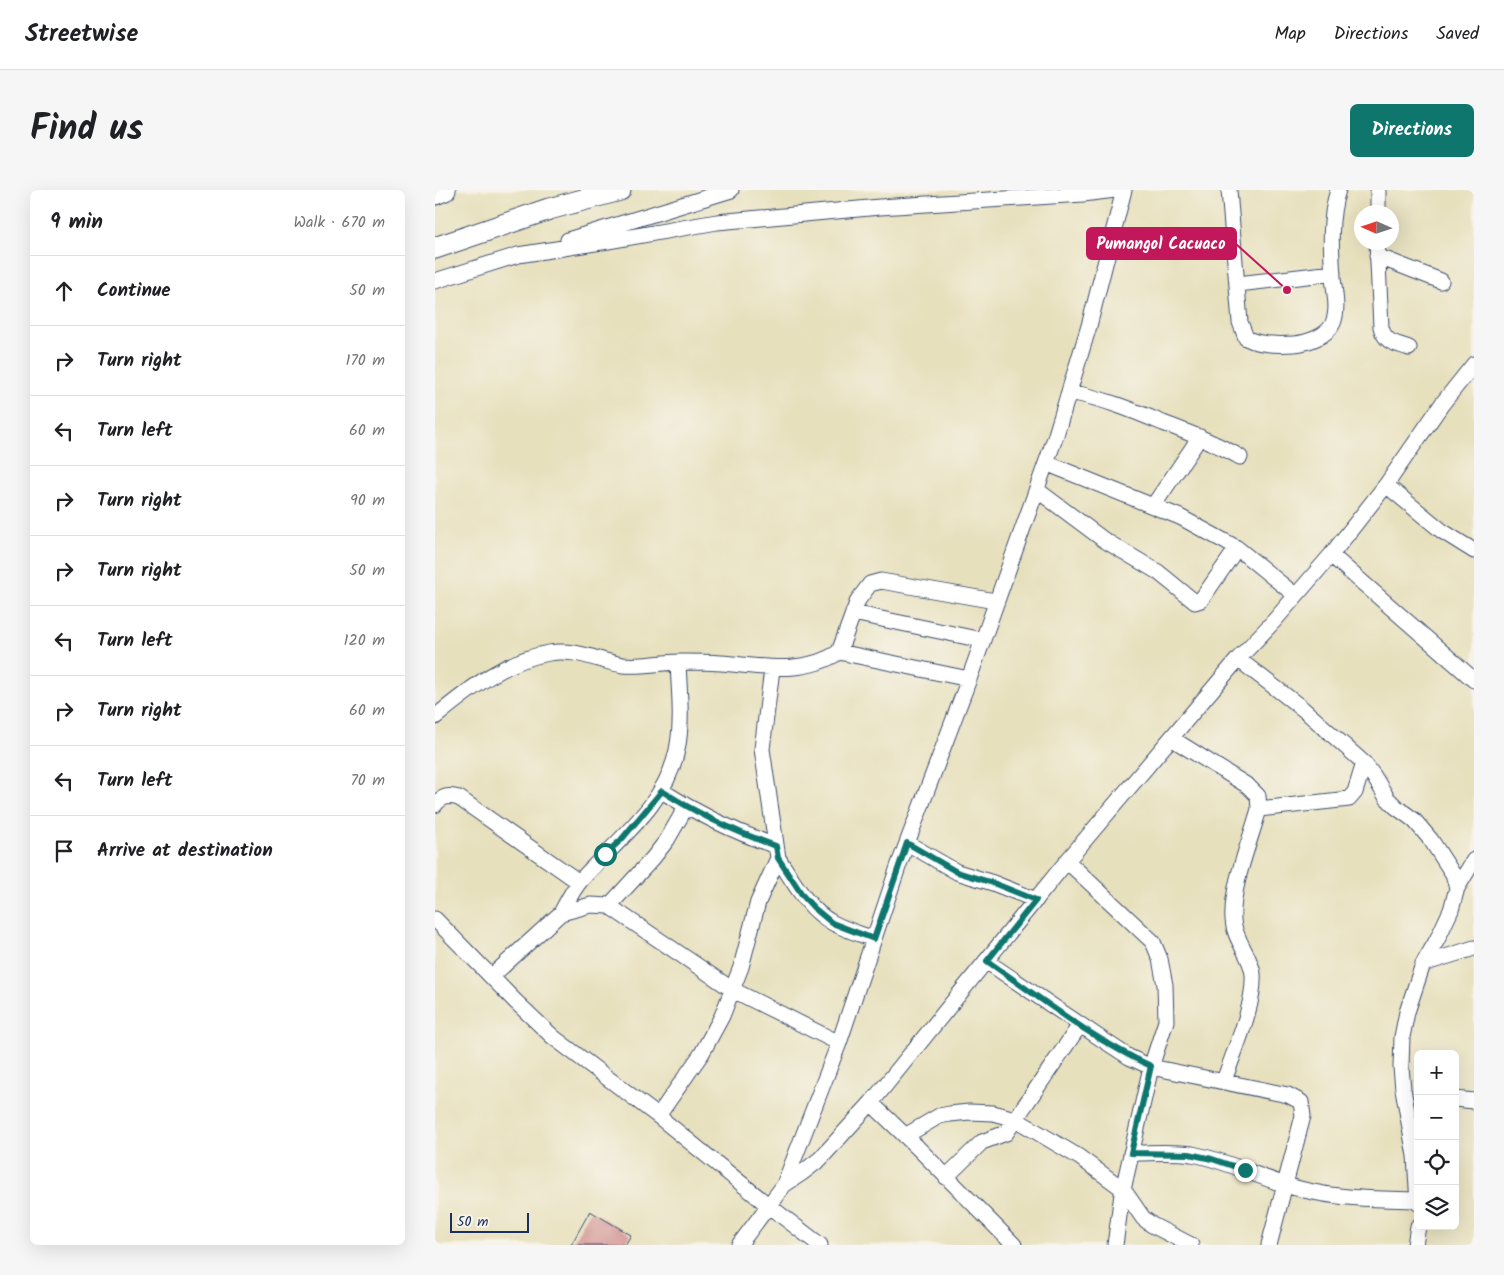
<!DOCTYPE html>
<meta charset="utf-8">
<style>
body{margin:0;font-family:Kalam,sans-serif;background:#f6f6f6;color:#202124}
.controls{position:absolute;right:15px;bottom:15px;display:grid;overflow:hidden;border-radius:8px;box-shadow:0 5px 20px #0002}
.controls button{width:45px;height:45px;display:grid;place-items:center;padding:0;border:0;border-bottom:1px solid #e0e0e0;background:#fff;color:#202124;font:25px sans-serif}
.compass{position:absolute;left:919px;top:15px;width:45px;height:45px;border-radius:50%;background:#fff;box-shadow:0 5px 20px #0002;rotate:273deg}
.scale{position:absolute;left:15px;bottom:12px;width:79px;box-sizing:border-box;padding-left:5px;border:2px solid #1b2f5e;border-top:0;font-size:14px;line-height:18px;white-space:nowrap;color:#1b2f5e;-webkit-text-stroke:4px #f7f3e8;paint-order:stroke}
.stop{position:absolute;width:15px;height:15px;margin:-11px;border:4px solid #0f766e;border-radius:50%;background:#fff}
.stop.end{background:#0f766e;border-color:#fff;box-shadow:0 1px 5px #0008}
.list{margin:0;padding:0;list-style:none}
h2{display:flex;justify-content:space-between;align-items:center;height:65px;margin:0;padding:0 20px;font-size:21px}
h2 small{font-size:16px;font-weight:400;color:#757577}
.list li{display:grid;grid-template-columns:32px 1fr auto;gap:15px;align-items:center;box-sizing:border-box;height:70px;padding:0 20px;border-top:1px solid #e0e0e0}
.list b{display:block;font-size:19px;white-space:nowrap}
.list em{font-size:16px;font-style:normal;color:#757577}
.icon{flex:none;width:28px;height:28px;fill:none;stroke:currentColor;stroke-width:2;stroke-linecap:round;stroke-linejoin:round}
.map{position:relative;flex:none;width:1039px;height:1055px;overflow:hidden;border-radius:8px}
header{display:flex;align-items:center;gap:30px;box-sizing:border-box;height:70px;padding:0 25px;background:#fff;border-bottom:1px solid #e0e0e0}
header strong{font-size:24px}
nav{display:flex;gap:28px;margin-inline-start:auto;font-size:18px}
.intro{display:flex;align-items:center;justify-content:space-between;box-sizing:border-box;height:120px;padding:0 30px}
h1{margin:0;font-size:35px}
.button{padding:12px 22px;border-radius:8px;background:#0f766e;color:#fff;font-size:18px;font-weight:700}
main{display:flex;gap:30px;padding:0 30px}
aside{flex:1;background:#fff;border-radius:8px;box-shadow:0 5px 20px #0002}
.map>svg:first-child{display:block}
.building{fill:#d29392}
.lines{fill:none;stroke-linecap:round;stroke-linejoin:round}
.minor-casing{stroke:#3a4a6c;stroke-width:17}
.highway-casing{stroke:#3a4a6c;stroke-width:23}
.minor{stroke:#fff;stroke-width:15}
.highway{stroke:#fff;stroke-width:21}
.route{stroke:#0f766e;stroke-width:6}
.leader{fill:none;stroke:#c2185b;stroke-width:2}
.callout-dot{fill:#c2185b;stroke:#f7f3e8;stroke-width:2}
.callout{fill:#c2185b;stroke:#c2185b;stroke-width:2}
.callout-label{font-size:16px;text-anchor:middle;font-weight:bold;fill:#fff}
</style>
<header>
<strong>Streetwise</strong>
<nav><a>Map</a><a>Directions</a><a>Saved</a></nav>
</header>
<div class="intro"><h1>Find us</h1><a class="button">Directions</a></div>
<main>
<aside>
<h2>9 min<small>Walk · 670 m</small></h2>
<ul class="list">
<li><svg class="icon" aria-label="ahead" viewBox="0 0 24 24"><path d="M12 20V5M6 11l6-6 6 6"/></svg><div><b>Continue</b></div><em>50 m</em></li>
<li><svg class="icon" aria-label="right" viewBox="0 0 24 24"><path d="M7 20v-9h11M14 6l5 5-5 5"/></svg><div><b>Turn right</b></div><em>170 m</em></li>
<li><svg class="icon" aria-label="left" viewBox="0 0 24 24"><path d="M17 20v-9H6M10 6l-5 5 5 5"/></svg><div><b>Turn left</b></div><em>60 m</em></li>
<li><svg class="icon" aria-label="right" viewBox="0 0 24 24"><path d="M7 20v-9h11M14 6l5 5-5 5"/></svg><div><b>Turn right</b></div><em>90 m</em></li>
<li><svg class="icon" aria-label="right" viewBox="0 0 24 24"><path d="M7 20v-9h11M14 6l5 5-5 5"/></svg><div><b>Turn right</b></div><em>50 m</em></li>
<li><svg class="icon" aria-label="left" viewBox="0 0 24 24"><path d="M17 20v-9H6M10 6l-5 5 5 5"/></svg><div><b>Turn left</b></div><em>120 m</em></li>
<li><svg class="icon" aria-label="right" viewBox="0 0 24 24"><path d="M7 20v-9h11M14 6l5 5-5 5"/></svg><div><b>Turn right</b></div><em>60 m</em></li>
<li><svg class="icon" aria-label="left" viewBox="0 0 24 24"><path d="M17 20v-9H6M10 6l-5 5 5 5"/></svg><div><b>Turn left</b></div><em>70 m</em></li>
<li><svg class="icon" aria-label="arrive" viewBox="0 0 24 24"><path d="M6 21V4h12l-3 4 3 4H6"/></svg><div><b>Arrive at destination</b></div></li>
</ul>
</aside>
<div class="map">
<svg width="1039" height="1055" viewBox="0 0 1039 1055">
<rect width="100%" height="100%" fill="#f7f3e8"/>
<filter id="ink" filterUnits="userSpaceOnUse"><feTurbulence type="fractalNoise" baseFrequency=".02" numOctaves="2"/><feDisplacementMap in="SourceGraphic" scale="10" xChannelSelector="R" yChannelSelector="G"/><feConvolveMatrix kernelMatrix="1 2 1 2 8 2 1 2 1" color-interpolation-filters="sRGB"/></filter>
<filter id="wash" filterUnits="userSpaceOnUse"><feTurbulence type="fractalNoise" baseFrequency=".0096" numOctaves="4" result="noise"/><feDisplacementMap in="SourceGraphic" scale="20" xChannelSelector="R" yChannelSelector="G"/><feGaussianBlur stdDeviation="1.12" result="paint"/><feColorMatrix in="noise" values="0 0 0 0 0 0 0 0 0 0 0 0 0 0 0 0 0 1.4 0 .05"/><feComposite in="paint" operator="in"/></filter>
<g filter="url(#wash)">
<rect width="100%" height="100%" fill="#e7e0bd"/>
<g id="blocks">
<path class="building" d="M155,1021L196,1045L190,1055H136Z"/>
</g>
</g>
<g filter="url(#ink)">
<use href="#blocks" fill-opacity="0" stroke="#3a4a6c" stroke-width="1"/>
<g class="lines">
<g class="minor-casing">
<path id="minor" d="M794,0L805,132L811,148C824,155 844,155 859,154C872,153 893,146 898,133C904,119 899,101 898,87C896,58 894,28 903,0
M943,22V0
M133,50L296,0
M942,52L946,137C950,153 960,153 974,158
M942,66L1006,91
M0,91L83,65L173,51L282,32L445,17L648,4L680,0
M803,94L898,83
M634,202C667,208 697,220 728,233C755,243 781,253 805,267
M611,273L745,327L802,358L860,405
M951,295L1007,341L1039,361
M602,300L669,350L723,382L760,412L766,410L802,358
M718,316L765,247
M896,365L1039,490
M418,423L547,450
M404,462L534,489
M803,469L868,519L929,573L938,585L952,608L961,617L979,630L996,650L1018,684L1022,698L1016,720L1002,750L988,774L972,822L967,847L966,877L968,899L980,966L983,1013
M0,527C35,499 68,471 114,463C140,458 163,471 188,475C207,477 226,472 245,472C258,472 272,472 286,473C326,476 368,486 404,462L423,410L435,394L446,391L560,411
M736,548L813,596L823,606L824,619C815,652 796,696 798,730C799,750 816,765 818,784C820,815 799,861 789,891
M227,601C264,625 300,642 341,656
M0,615C7,606 13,605 24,608L144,692
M824,619L914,609L920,602L929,573
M472,653L522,682L558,693L601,710
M343,668C358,691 373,720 398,733C411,740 425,744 439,749
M632,671L718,752L725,769L730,795L731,831L716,877L687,1004L680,1055
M1022,698L1039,670
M174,716L218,668L232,650L251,617
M126,723C132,712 138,699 146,690C182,650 231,615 242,560C248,531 244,501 243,472
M0,729L80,811L118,847L223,926L334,1016L385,1055
M551,771L665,848L694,867L716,877L853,905L866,912L868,926L834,1055
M988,774L1039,758
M57,786L126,723L156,715L174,716L298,800L404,853
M1020,909L1039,911
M436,913L482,957L579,1055
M223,926L267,863L287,826L306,777L323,712L343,668L327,559L337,479
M470,946L504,926L515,924L534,922L558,923L580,929L644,967L688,999L708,1028L717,1035L756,1055
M696,963C716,963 738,961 757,964C795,971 828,990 865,999C903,1009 944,1009 983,1010
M511,987L547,952L571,943L645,835
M349,995L404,853L463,677L534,489L620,248L654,136L689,0
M304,1055L349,995L367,983L385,969L436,913L632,671L803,469L839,431L896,365L951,295L1007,214L1039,174
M980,1055L983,1036"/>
</g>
<g class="highway-casing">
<path id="highway" d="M0,4L10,0
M0,58L114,19L185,0"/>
</g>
<use href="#minor" class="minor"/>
<use href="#highway" class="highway"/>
</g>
</g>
<g class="lines" filter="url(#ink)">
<path class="route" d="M170,664L186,650L227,601C264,625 300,642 341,656L343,668L368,706L379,718L397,733L439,749L472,653L522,682L558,693L601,710L552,771C604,807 658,850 716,876L696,963L754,964L777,969L810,980"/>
</g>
<path class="leader" d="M852 100L801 54"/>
<circle class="callout-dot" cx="852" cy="100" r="5"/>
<rect class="callout" x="652" y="38" width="149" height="31" rx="5"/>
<g class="callout-label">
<text x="726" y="59">Pumangol Cacuaco</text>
</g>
</svg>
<div class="controls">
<button>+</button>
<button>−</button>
<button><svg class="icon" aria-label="locate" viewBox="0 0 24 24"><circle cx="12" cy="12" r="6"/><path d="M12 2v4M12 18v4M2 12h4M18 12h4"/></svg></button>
<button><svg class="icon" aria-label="layers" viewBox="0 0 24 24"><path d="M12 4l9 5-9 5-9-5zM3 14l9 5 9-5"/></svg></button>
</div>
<svg class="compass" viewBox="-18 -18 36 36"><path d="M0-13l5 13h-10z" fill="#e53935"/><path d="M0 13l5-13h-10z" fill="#757577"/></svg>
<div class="scale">50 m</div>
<div class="stop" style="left:170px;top:664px"></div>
<div class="stop end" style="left:810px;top:980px"></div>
</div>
</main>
